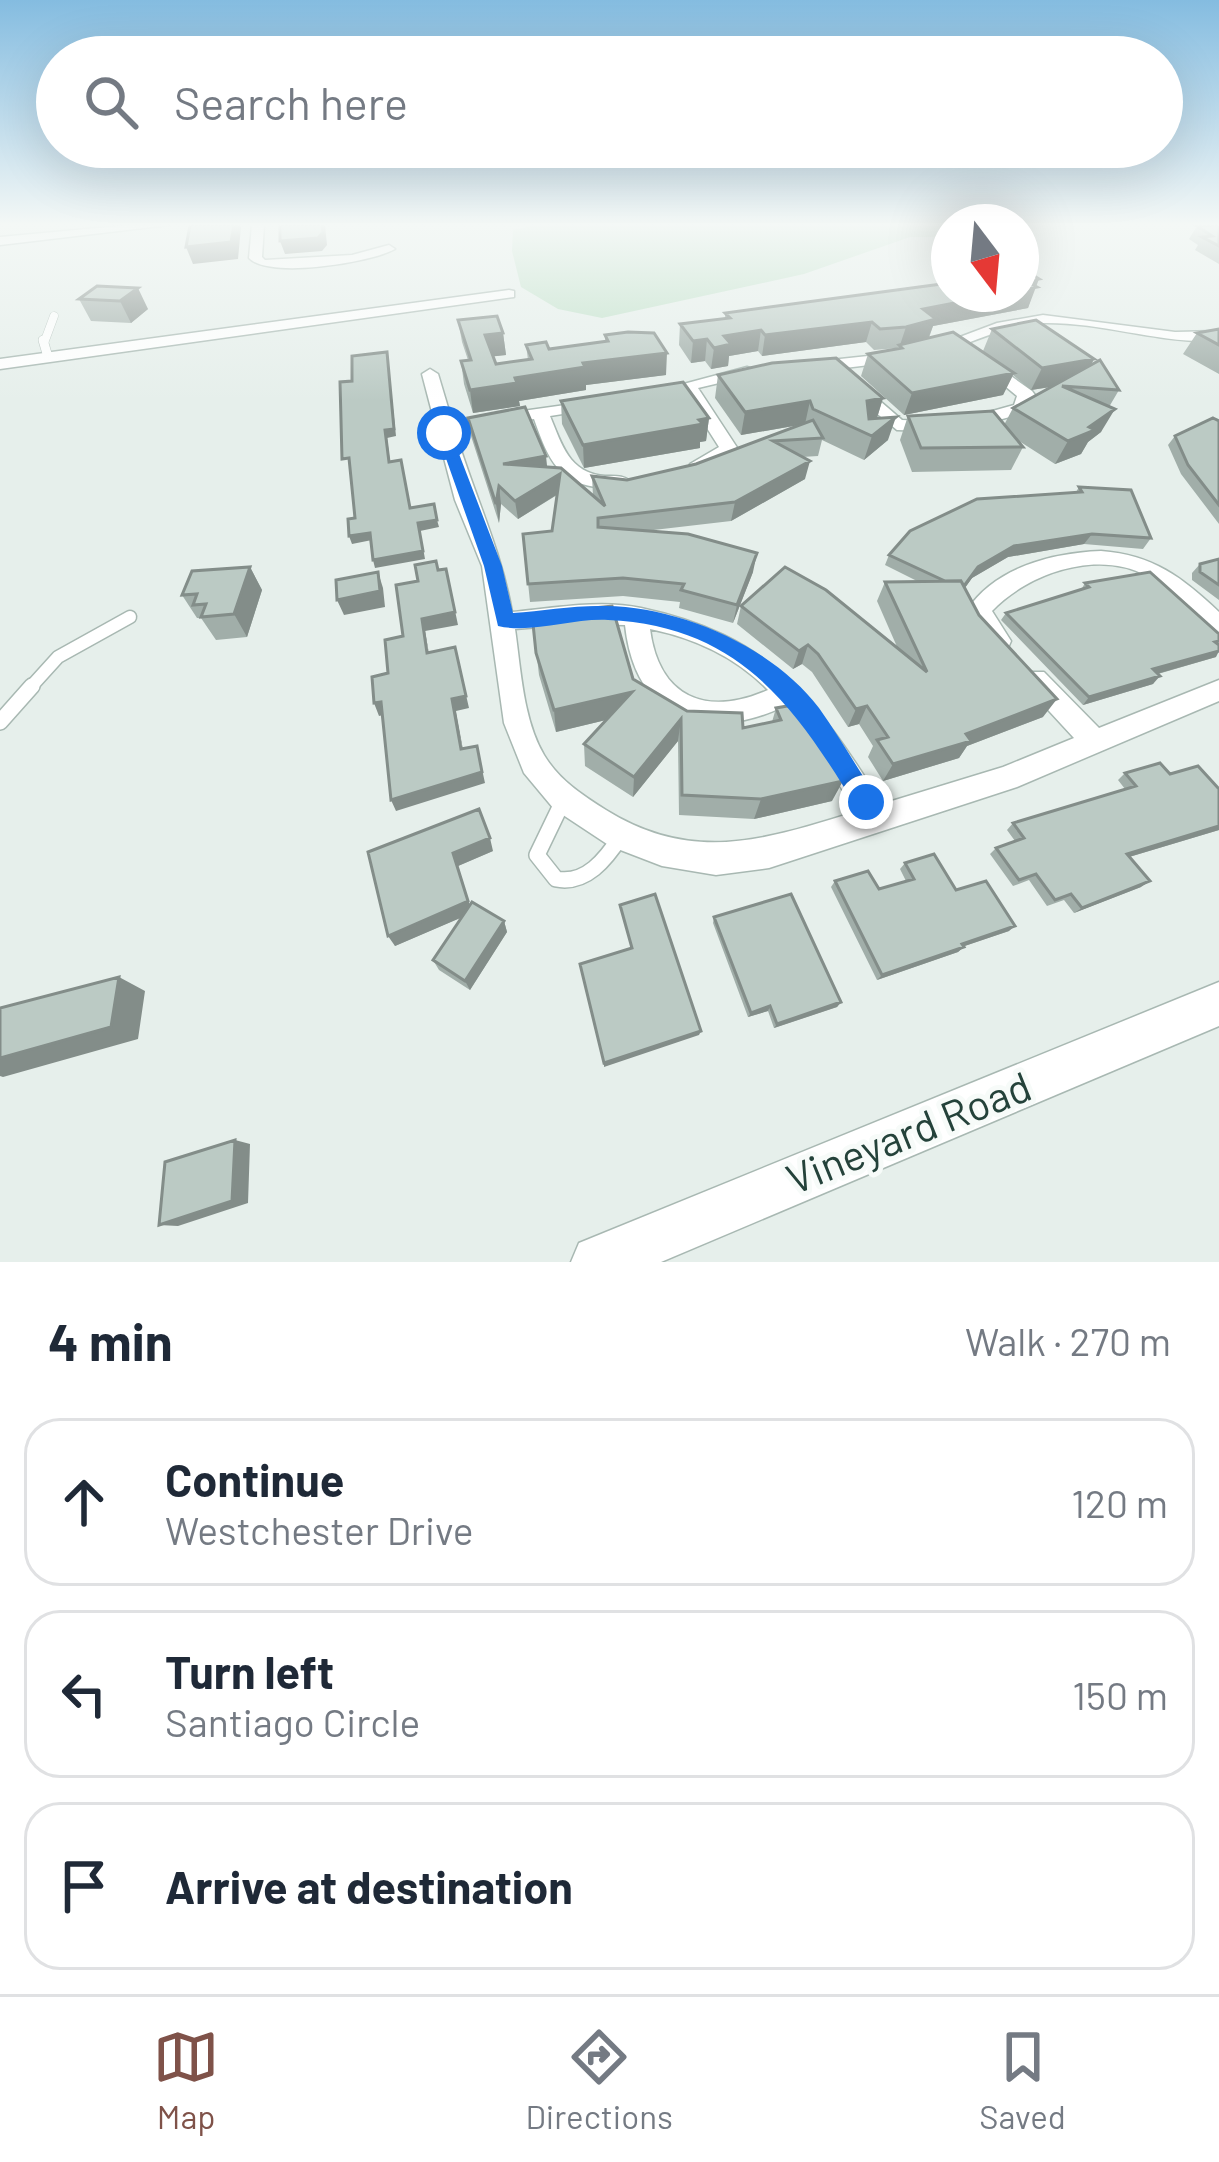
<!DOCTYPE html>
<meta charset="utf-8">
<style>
body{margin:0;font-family:Barlow,sans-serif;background:#f6f6f7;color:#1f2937}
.compass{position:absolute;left:931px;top:204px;width:108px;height:108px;border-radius:50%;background:#fff;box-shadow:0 12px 48px #0002;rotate:164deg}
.stop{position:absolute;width:36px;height:36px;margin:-27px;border:9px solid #1a73e8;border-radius:50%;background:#fff}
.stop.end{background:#1a73e8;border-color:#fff;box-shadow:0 3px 12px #0008}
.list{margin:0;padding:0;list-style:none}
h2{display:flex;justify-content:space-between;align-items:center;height:156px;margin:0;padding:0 48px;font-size:51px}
h2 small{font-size:39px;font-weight:400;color:#747a83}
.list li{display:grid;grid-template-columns:78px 1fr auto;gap:36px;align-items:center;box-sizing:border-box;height:168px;margin:0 24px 24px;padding:0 24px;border:3px solid #e0e1e3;border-radius:36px}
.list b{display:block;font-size:45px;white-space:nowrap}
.list p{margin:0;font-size:39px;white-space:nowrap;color:#747a83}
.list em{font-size:39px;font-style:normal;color:#747a83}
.icon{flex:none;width:66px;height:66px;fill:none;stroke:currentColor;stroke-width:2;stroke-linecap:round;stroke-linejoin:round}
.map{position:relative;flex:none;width:1219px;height:1262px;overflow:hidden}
.search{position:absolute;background:#fff;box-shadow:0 12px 48px #0002;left:36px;right:36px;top:36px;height:132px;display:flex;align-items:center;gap:30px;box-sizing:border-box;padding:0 42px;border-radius:66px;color:#747a83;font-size:45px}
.sheet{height:732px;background:#fff}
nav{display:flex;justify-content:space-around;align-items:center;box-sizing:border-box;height:168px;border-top:3px solid #e0e1e3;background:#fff;font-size:33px;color:#747a83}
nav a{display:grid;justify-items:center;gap:6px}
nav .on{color:#7f5249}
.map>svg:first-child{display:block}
.green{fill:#bfe0c8}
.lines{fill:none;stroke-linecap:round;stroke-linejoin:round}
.service-far3-casing{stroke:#a8b8b2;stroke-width:9}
.service-far2-casing{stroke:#a8b8b2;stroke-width:10}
.service-far1-casing{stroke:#a8b8b2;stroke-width:15}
.service-casing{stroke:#a8b8b2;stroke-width:18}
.minor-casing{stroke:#a8b8b2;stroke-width:3}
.tertiary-casing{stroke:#a8b8b2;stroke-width:3}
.service-far3{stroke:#fff;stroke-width:8}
.service-far2{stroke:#fff;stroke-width:9}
.service-far1{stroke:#fff;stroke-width:12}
.service{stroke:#fff;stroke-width:15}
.minor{fill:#fff;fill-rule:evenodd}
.tertiary{fill:#fff;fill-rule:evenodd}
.wall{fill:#a1aea9}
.shaded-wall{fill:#838d89}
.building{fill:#bbcac4;stroke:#838d89;stroke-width:3}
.route{fill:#1a73e8}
.labels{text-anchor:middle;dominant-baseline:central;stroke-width:10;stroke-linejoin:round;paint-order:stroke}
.near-street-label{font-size:42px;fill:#24423a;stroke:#f7fbf9}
</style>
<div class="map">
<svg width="1219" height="1262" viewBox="0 0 1219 1262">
<rect width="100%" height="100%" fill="#e6efeb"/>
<path class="green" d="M536,225H949V237H910L804,274L602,318L558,309L521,287L512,251L513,230Z"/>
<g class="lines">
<g class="service-far3-casing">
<path id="service-far3" d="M44,343L54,316"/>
</g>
<g class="service-far2-casing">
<path id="service-far2" d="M43,340L48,357"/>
</g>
<g class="service-far1-casing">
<path id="service-far1" d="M29,689L58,657L130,617"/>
</g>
<g class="service-casing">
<path id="service" d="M0,722L32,686
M563,801L537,855L556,879C586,885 606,859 621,836"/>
</g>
<g class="minor-casing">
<path id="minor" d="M130,225H169L0,245V237Z
M252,225H264L262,257L265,260L352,255L389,245L395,249C370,263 268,279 249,258Z
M509,290L514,291V297L0,369V359Z
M1043,315L1175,332L1219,331V341C1159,344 1103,322 1043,323C1006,324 971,344 936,354L928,349L997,323Z
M896,353L904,358L902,361L812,372L804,367L812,362Z
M984,357L1032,391L1035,395L1028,412L954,432L897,430L852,393L866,389L902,420L953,422L1014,405L1017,396L976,362Z
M747,367L753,369V375L698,388L738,449L704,472H690V464L719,447L684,392L658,398L650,393Z
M430,369L438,374L452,421L601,400V408L550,416C562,445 569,473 605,476C617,476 623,475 632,482C621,490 609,488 595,487C555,481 546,452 534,419L455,431C473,492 501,549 512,612C552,608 602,599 641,608C769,635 815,697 882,804L1003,767L1074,738L1026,686L1022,679L1026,672H1044L1099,728L1219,680V701L1017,787L769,868L716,875L662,866L610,846L554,809L524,773L504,723L482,566L455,500L422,374ZM575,624L625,625C635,718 702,744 783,707L831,770L855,812C764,840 693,864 606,810C582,795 559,780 544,755C523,719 521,670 515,629ZM650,629C694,638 736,657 768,690C706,717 659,698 650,629Z
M1101,551C1153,555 1182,577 1219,612V635L1211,632C1190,613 1172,590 1147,576C1098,549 1028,573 992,611L1011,641L1008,648H990L967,610C996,567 1052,553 1101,551Z"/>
</g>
<g class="tertiary-casing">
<path id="tertiary" d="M1219,982V1026L661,1262H571L579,1243Z"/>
</g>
<use href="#service-far3" class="service-far3"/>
<use href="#service-far2" class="service-far2"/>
<use href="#service-far1" class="service-far1"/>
<use href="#service" class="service"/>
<use href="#minor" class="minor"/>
<use href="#tertiary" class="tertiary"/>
</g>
<path class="wall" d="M1219,225V264L1195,250L1198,245L1189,239L1197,226Z
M97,286L148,309L131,323L91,321L79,299Z
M1035,286L1028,308L933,326L929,338L983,351L992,329L1094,359L1091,365L1119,390L1109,407L1101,432L1088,442L1081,454L1055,464L1019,441L1023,447L1011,470L912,472L900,440L908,416L1004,425L1013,408L1051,387L1031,390L1013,375L1003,395L904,415L861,376L868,354L898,348L874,350L866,342L762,356L758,351L729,356L728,366L711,369L705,361L691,363L679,345L680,324L725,319V313Z
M458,320L503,333L506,355L493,356L496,364L528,360L526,345L549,349L605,341V335L666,375L586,385V390L519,401L520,406L473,413L464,384L461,361L468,360L462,342Z
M1219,329V374L1183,354L1197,333Z
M718,375L883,398L877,418L888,440L864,460L822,440L818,456L802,457L805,479L731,521L645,531L753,572L733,623L679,608L680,602L623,596L530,602L523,534L552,531L557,495L518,519L501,504L499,523L471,436L468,418L593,496L592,476L627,480L696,464L799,425L741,435L715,398Z
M561,401L709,418L706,441L700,442V448L584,468L562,424Z
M1219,421V524L1181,474L1168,445L1175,436Z
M1079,487L1151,538L1143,549L1084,544L1008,557L972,578L965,588L979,615L1043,717L967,746L959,758L883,781L868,757L873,746L859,724L848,727L812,672L802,664L793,669L737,624L741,606L898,649L877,601L885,582H919L885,565L889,555L1076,492Z
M1219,559V600L1192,580V573L1200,564Z
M250,567L262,590L247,637L216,640L201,618H197L182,595Z
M1085,583L1216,657L1158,674L1153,684L1083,705L1001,620L1006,613L1081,590Z
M532,614L633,679L687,711L743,728L772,722L776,708L832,801L754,819L679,815L678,741L633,797L585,766L584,744L606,720L556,732L539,675Z
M1125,773L1170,774L1219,789V830L1129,857L1141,887L1074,913L1064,900L1047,906L1029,880L1013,886L990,854L996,848L1015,841L1007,830L1013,823L1125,789L1118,780Z
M493,851L458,866L470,905L504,921L507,932L470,990L439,970L433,960L462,917L395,946L368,852Z
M905,863L956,890L1009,931L964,946L958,952L877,980L831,887L835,881L879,889L906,881L900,869Z
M714,917L841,1002L837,1007L774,1028L768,1011L748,1017L713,923Z"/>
<path class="shaded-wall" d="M234,225H240L241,227L238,259L193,264L186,247Z
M325,225L327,245L322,251L285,254L280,241Z
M1039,279L1028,308L933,326L928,339L899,348L906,327L923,309L1001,294H1021L1026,281Z
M138,288L148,309L131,323L120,301Z
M872,322L866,342L762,356L765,335Z
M761,330L758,351L729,356L728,366L711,369L714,348L724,336Z
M503,333L506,355L488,357L485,335Z
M707,339L705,361L691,363L693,341Z
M387,352L396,436L387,438L391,470L385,430Z
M667,353L666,375L586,385V390L519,401L520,406L473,413L470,390L583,363Z
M1094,359L1082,382L1031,390L1042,368Z
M1014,373L1003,395L904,415L912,393Z
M883,398L876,421L860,424L867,401Z
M810,401L805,424L741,435L745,412Z
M1115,409L1101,432L1088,442L1081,454L1055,464L1068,441Z
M896,417L888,440L864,460L872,436Z
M709,418L706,441L700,442V448L584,468L583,445Z
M546,456L548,475L503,464Z
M810,461L805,479L731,521L735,502Z
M560,474L561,492L518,519L515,501Z
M499,486L501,504L499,523L496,504Z
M437,520L439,527L420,531L425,559L375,568L373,560L418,523Z
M370,533L372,540L352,544L349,536Z
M1092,534L1084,544L1008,557L972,578L956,600L978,567L1014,546Z
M757,553L753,572L733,623L737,605Z
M250,567L262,590L247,637L234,614Z
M378,572L383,588L385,607L344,615L337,600Z
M449,582L458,625L425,631L431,665L422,619Z
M808,645L802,664L793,669L799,651Z
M455,647L469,708L456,711L465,761L452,699Z
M1219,651L1216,657L1146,677L1153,669Z
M1160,676L1153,684L1083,705L1089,697Z
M632,692L631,714L556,732L554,710Z
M1057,699L1043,717L967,746L959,758L883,781L893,764Z
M381,702L387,714L379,716L374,703Z
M867,706L859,724L848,727L856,709Z
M681,719L678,741L633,797L634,777Z
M477,746L485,783L396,811L391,800Z
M843,781L832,801L754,819L761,799Z
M1219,826V830L1119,860L1127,854Z
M490,838L493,851L458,866L472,913L395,946L388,936L453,853Z
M1150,881L1141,887L1074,913L1082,908Z
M504,921L507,932L470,990L465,981Z
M1015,926L1009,931L956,949L962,944Z
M964,947L958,952L877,980L882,975Z
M119,977L145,991L138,1039L3,1077L0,1076V1058Z
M841,1002L837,1007L774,1028L777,1024Z
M770,1006L768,1011L748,1017L751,1013Z
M701,1031L699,1035L604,1067V1063Z
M235,1140L250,1144L248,1203L178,1226L159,1225Z"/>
<path class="building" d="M190,225H234L231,242L186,247Z
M280,225H322L323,232L318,238L280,241Z
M1219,225V246L1202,237L1212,236L1197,226Z
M1021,268L1039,279L1026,281L1037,287L1021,290Z
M949,283V294H1001L923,309L936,319L906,327L880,329L872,322L765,335L761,330L724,336L731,344L714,348L707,339L693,341L680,324L730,318L725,313Z
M97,286L138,288L120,301L79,299Z
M497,316L503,333L485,335L496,364L532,359L526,345L546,342L549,349L608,341L605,335L628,332L654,333L667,353L583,363L585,367L515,378L517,383L470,390L461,361L471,360L458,320Z
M1036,320L1094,359L1042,368L992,329Z
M1219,329V345L1197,333Z
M953,332L1014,373L912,393L868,354L902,348L899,345Z
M387,352L394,429L385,430L389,462L401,460L410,508L434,504L437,520L418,523L423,551L373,560L370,533L349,536L348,519L355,518L349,458L342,459L340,382L352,381V356Z
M836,358L883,398L867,401L869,419L896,417L872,436L813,409L810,401L745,412L718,375L772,363Z
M1100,360L1119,390L1062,386L1115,409L1089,427L1095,430L1068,441L1013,408Z
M683,382L709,418L699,420L703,424L583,445L561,401Z
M525,407L546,456L503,464L561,468L605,506L592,476L627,480L696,464L813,420L823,438L773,441L810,461L735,502L598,518V527L688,534L757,553L737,605L681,590L684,584L623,578L528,584L523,534L552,531L560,474L515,501L499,486L496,504L468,418Z
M993,411L1023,447L921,448L908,416Z
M1213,418L1219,421V505L1188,465L1175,436Z
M1079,487L1131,490L1151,538L1092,534L1014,546L978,567L964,586L961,581H945L889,555L910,531L977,499L1082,492Z
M1219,559V585L1200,572V564Z
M436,561L438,570L446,569L455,612L422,619L427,653L455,647L466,696L452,699L461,749L477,746L482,772L391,800L381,702L374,703L372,677L388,673L385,640L403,636L396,585L418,581L415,565Z
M250,567L234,614L201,617L206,604L193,605L197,594L182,595L192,571Z
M785,567L826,590L927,672L885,582L961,581L979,615L1057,699L966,734L971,741L893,764L877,740L888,737L867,706L856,709L818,654L808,645L799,651L741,606Z
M378,572L380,591L337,600L336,580Z
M1150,572L1219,634V641L1215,642L1219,645V651L1153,669L1160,676L1089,697L1006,613L1089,587L1085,583Z
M612,606L633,679L687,711L742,713L743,728L781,720L776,708L799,704L843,781L761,799L682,795L681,719L634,777L584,744L632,692L554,710L536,653L532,614Z
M1160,763L1170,774L1198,766L1219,789V826L1127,854L1150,881L1082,908L1071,894L1055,900L1036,874L1019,880L996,848L1024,838L1013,823L1136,786L1125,773Z
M479,809L490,838L453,853L468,901L388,936L368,852Z
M934,854L956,890L986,881L1015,926L962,944L964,947L882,975L835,881L868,871L879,889L914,879L905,863Z
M655,894L701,1031L604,1063L580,964L632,948L620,905Z
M791,894L841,1002L777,1024L770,1006L751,1013L714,917Z
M472,902L504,921L465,981L433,960Z
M119,977L111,1027L0,1058V1008Z
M235,1140L232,1201L159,1225L165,1162Z"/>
<linearGradient id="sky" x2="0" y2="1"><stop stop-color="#84bce0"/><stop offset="0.56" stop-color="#f4f8f6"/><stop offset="1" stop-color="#f4f8f6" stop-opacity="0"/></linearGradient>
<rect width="1219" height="401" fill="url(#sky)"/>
<path class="route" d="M444,428L451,433L502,566L513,613C543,611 575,605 606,606C681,607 773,647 819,708C839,736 856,766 875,795V810H858C796,708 741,626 608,620C572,618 533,634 498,626L484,566L437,433Z"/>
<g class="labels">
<g class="near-street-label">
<text transform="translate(908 1131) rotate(-22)">Vineyard Road</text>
</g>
</g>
</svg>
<svg class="compass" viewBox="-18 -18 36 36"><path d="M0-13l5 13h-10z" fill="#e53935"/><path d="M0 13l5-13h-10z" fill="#747a83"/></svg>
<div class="stop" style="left:444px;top:433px"></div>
<div class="stop end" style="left:866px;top:802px"></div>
<div class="search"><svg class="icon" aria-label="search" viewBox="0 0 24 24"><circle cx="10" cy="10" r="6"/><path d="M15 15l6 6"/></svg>Search here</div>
</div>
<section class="sheet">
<h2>4 min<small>Walk · 270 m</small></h2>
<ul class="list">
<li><svg class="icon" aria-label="ahead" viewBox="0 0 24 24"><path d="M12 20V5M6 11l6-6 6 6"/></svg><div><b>Continue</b><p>Westchester Drive</p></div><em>120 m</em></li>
<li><svg class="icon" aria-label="left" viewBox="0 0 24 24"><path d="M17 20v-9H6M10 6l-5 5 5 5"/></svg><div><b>Turn left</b><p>Santiago Circle</p></div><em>150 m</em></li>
<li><svg class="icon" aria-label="arrive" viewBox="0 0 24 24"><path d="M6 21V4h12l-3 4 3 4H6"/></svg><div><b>Arrive at destination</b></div></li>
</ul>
</section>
<nav>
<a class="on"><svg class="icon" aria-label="map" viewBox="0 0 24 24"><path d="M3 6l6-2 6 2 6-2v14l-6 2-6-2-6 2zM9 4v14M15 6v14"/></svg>Map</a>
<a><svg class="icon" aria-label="directions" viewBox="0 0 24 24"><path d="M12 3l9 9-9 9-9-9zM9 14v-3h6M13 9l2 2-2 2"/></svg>Directions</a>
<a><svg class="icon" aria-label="saved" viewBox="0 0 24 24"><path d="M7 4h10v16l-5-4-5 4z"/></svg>Saved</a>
</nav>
